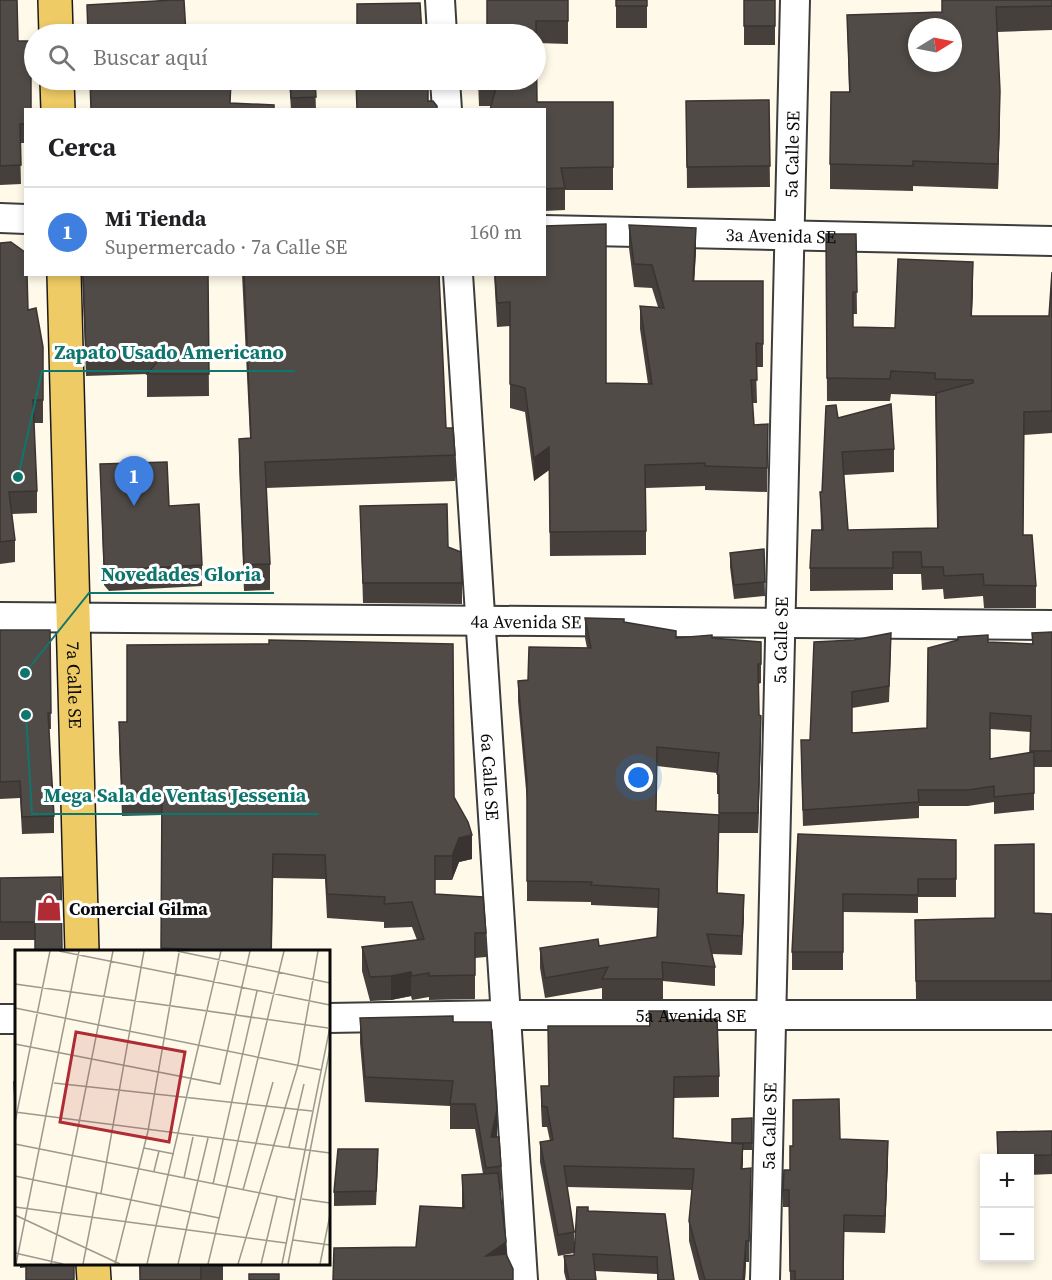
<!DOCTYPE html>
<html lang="es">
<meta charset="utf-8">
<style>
body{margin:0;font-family:"Source Serif 4",serif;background:#f2f2f2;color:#202124}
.controls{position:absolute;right:18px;bottom:18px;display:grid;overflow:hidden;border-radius:0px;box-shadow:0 3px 9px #0003}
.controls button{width:54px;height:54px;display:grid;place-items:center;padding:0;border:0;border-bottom:2px solid #e0e0e0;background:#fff;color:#202124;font:30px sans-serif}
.compass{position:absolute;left:908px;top:18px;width:54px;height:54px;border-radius:50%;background:#fff;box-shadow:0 3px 9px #0003;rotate:80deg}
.you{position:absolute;left:639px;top:778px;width:21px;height:21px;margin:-15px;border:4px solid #fff;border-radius:50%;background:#1a73e8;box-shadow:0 0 0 9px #1a73e833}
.badge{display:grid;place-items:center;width:39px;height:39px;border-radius:50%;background:#ea580c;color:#fff;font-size:20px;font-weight:700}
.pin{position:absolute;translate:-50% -50px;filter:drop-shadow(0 2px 3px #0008)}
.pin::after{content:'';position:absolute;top:32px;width:21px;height:18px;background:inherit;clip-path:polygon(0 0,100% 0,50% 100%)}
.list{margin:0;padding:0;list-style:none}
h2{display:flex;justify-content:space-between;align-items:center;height:78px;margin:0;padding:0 24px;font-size:26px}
h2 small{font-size:20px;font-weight:400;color:#757577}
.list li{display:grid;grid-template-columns:39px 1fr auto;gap:18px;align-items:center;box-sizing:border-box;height:90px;padding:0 24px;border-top:2px solid #e0e0e0}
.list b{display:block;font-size:22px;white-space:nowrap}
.list p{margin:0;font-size:20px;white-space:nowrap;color:#757577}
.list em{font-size:20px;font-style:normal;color:#757577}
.icon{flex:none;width:33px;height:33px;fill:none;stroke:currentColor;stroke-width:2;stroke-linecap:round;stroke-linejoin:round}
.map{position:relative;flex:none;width:1052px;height:1280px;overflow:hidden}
.search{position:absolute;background:#fff;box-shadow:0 3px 9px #0003;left:24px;top:24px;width:522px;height:66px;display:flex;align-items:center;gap:15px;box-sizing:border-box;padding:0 21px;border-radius:33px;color:#757577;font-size:22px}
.panel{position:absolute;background:#fff;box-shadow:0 3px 9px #0003;left:24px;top:108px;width:522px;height:168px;border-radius:0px}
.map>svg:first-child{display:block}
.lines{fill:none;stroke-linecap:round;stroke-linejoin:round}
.minor-casing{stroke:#3d3d3d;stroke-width:32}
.major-casing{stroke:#1b1b1b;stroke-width:36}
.minor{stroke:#fff;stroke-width:28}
.major{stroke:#efcb66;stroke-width:33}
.wall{fill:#46403d;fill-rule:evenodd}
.shaded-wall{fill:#393432}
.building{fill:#514b47;stroke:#393432;stroke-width:1.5;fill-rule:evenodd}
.labels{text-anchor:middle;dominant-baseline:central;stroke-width:6;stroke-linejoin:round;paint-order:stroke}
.street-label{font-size:18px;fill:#0a0a0a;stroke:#fff}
.poi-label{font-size:18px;font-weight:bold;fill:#0a0a0a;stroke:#fff;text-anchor:start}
.inset-road{fill:none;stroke:#9c998f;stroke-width:1.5}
.view{fill:#af2c35;fill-opacity:0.15;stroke:#af2c35;stroke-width:3}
.inset-edge{fill:none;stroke:#0a0a0a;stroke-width:3}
.leader{fill:none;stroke:#0f766e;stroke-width:2}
.callout-dot{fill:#0f766e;stroke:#fff;stroke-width:2}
.callout-label{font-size:20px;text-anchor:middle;font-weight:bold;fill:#0f766e;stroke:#fff;stroke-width:6;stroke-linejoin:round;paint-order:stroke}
</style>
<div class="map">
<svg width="1052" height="1280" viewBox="0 0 1052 1280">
<rect width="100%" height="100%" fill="#fef9e8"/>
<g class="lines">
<g class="minor-casing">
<g id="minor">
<path d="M440,0L442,34"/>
<path d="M445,80L447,110"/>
<path d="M0,218L26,219"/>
<path id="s1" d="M544,230L1052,241"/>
<path id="s2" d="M458,274L523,1280"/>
<path id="s3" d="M0,617L1052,625"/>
<path id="s4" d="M328,1018L506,1015H1052"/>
<path d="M0,1019H16"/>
<path id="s5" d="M765,1280L795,0"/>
</g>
</g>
<g class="major-casing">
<g id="major">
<path d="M55,0L56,34"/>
<path d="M57,80L58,110"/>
<path id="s6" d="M64,274L82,952"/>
<path d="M93,1264L94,1280"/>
</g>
</g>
<use href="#minor" class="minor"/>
<use href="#major" class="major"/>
</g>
<path class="wall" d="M0,0L18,41L26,110V143H20L21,184L0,185Z
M487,0H568V44L536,43L537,102H613V190H565V210L544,211V110L491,106H479L478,80H536Z
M616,0H647V28H616Z
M744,0H775V45H744Z
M1052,0V30L997,32L1000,116L998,189L913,186V191L830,189V164L849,92L847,15L942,12Z
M289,80H315L316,110H291Z
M769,100L770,187L687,188L686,101Z
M629,225L696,251L694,281H763V367H756L757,403H752L754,425L768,447L767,492L705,490V486L646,488V555L550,556L549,470L534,481L525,412L510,408V326L497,327L494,274H544L606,383L648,384L640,329V306L658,307L652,288L634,287L629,248Z
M826,234H856L857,314H853V327L895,328L973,285L972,316H1049L1052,272V433L1024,435L1023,535L1036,586V608H984L983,596L944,599L943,589L922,590L921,574H893V590L810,591V568L821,530L820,492H822L838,418L894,449V472L844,475L848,530L937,528L935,396L891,394L890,401H827Z
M0,243L43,347V423H34L37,491V513L12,514L15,540V562L0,564Z
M82,274H208L209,396L147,397V374L86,376Z
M242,274H439L446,428L455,455V481L266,488L270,564V590L244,591L239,464V439L250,438Z
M100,464L169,506L202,565V586L109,591L104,585Z
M360,506L448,547L462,583V604L363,603Z
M764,549L765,596L734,599L730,567V553Z
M585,618L624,622L676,638H712L761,642V683L758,684L759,715L761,735L758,833H719V819L717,893L744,915L742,955L712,954L715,967V986L663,981V999H602V988L545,998L540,968V948L599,946L657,937L658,908L591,905V902L527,901V801L518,701V681L528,680L587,648L585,638ZM657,766L717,773V794H719V815L656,811Z
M0,630H50L51,729H49L54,816V833L22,834L20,798L0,799Z
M1052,632V767H1034V810L994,814V802L968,806H919V818L803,826L801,756L810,740L814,642L891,649L889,702L852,708V733L927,728L988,642L1032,644ZM990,729L1031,732L1030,753L990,759Z
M119,722L454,797L472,859L459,862L452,880H435V894L486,933V957L475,958V999L429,1000V997L412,1000L411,996L391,1000L370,1001L362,971V947L417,940L412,927L384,928V922L327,918L325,879L273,878L272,951H161L162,815L122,816L119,746Z
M798,834L956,840V897H918V913L843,912V970H792V952Z
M61,877L35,940H0V878Z
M1034,913L1052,914V999H916L915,920L995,918Z
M649,1011L668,1020L719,1076V1097L674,1098L673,1138L732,1143L752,1118V1150H743L742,1169L751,1189L749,1262H746L745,1280H699L689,1241V1221L692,1190L567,1187L574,1232V1253L558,1256L540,1162V1142L550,1141L547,1127H542L541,1107V1086H549L649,1026Z
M360,1018L453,1022L497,1135L501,1166V1190L416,1247L462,1208V1175L483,1174L475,1129H450V1106L365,1102L360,1043Z
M14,1082H16V1119H15Z
M1052,1131V1174L1029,1175V1158H997V1132Z
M840,1139L888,1158L885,1233L844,1232V1280H790L789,1207H783V1190L790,1170Z
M378,1163L376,1205L334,1206V1192Z
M588,1211L665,1214L674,1280H657V1274L595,1271L596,1280H566L564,1272V1256L574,1255Z
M20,1263H74L20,1268Z
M139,1263H223V1280H140Z"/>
<path class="shaded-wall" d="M1000,91V116L998,189V164Z
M696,228V251L693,304V281Z
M973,262V285L971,339V316Z
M549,447V470L534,481V458Z
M761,716V735L758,833V813Z
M719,815V835L717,913V893Z
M472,835V859L459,862L452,880V856L459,838Z
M744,895V915L742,955V936Z
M411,972V996L391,1000V976Z
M497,1110V1135L491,1162V1137Z
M888,1141V1158L885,1233V1216Z
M743,1144V1164L741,1190V1169Z
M746,1241V1262L745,1280H743Z
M506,1242V1265L486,1256Z"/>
<path class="building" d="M0,0H17L18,41H31V110H26V124H20L21,165L0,166Z
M173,0H184L186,34H88L87,5Z
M487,0H568V21H536L537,102H613V167L561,168L565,188L544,189V110H490L497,84H479V80H536V34H487Z
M616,0H647V6H616Z
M744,0H775V26H744Z
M942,0H1052V6L996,7L1000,91L998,164L913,161V166L830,164L831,92H850L847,15L942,12ZM917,27H953V63H917Z
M420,3L422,34H350V33H357V4Z
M90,80H231L230,103L274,105V110H91Z
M290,80H315L316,97L291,98Z
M356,80H428V101H433L437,106V110H357Z
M769,100L770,166L687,167L686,101Z
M606,224V383L652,384L640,306L664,308L652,265L634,264L629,225L696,228L693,281H763V344L756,343L757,380H751L754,425L768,424L767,468L705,466V463L645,465L646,531L550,532L549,447L534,458L525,388L510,384V302L497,303L495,274H544V226Z
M826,234H856L857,292H853V327L895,328L898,259L973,262L971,316H1049L1052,272V411L1024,412L1023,535H1032L1036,586L984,585L983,574L944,576L943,567H922L921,552H893V568H810L812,530H823L820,492H822L826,406L836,405L838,418L891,404L894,449L842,452L848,530L938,528L936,393L973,383V380L935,379V373L891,371L890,379L827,378Z
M11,242L26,253V274H27L28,310L36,308L43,347V400H33L37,491L9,492L15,540L0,542V243Z
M83,274H208L209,374H147L167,350L86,353Z
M244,274H439L446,428H453L455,455L265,462L270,564L244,565L239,439L251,438Z
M167,462L169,506L199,504L202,565L109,570L104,564L100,464Z
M447,504L448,547L461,552L462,583H363L360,506Z
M764,549L765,582L734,585L730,553Z
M585,618L624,619V622L676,631V638L712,635V638L761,642V664H758L759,715L761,716L758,813H719V775L717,774L719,753L657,747L656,811L719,815L717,893L744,895L742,936L707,934L715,967L662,962L663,979H602L608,967L545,978L540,948L598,939L599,946L657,937L659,889L591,885L592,882L527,881V781L518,681L528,680L529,647L591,648Z
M0,630H50L51,713H48L54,816L22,817L20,781L0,782Z
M1052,632V751H1030L1031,716L990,713V759L1034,752V793L994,797V786L968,790H918L919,802L803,810L801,740H810L814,642L854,640L891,633L889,686L852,692V733L927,728L928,648L958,640V637L988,635V642L1033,644L1032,633Z
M269,640L453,644L454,797L468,822L472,835L459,838L452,856H435V894L483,897L486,933H475V975L429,976V973L412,976L411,972L391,976L370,977L362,947L424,939L412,902L384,904L385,897L327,894L325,855L273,854L271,951H232L161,948L162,791L122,792L119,722H127V645L269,644Z
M798,834L956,840V879H918V895L843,894V952H792Z
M1034,844V913L1052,914V981H916L915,920L995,918V845Z
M61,877L62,951H35V922H0V878Z
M649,1011H667L668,1020L717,1019L719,1076L674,1077L673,1138L743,1144L741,1169L751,1168L749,1241H746L743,1280H705L689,1221L694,1169L564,1166L574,1232L558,1235L540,1142L553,1140L547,1107L542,1106L541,1086H549L548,1026H650Z
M453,1016V1022H491L497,1110L491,1137H499L501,1166L486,1168L475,1104H450L453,1081L365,1077L360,1018Z
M14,1082H16V1105H15Z
M839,1099L840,1139L888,1141L885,1216L844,1215L843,1280H795V1271H790L789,1190H783L784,1170H790V1146H793V1100Z
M752,1118V1143H732V1119Z
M1052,1131V1155L998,1156L997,1132Z
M338,1149H378L376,1191L334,1192Z
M498,1173L506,1242L486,1256L506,1254L513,1269V1280H333L334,1248L416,1247L420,1206L464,1208L462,1175Z
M577,1207H588V1211L665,1214L674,1280H658L657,1257L593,1254L596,1280H569L564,1256L574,1255Z
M26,1263H74V1280H26Z
M140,1263H223V1264L201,1265V1280H140Z
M249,1274H279V1280H249Z"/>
<defs>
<g id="shop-bare" transform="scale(2.07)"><path d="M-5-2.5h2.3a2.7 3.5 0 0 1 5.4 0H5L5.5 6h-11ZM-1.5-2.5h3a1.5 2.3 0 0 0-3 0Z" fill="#af2c35" stroke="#fff" stroke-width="2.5" paint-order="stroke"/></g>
</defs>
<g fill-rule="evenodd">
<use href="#shop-bare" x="49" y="908"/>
</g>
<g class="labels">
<g class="street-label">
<text stroke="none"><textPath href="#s5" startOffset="1126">5a Calle SE</textPath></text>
<text stroke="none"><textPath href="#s1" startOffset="237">3a Avenida SE</textPath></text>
<text stroke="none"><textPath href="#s3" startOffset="526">4a Avenida SE</textPath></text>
<text stroke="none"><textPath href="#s5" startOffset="640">5a Calle SE</textPath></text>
<text stroke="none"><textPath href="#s6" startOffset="411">7a Calle SE</textPath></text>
<text stroke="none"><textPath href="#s2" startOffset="504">6a Calle SE</textPath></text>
<text stroke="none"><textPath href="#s4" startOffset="363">5a Avenida SE</textPath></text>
<text stroke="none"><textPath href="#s5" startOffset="154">5a Calle SE</textPath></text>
</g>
<g class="poi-label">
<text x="69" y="908">Comercial Gilma</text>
</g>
</g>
<g transform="translate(15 950)">
<rect width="315" height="315" fill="#fef9e8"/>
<path class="inset-road" d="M44,1L315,55M162,1L315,33M0,34L313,78M0,58L306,120M0,94L205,134L235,1M39,133L297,161M0,162L315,203M0,172L35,1M0,194L280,250M274,197L289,134M129,198L159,204M139,221L144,201M0,226L204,268M169,228L178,187M198,234L242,41M228,240L258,132M86,243L129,1M287,249L315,253M0,257L271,293M0,265L105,314M278,290L315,295M0,303L48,314M1,314L64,1M36,314L98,1M68,314L82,242M100,314L133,181L164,3M132,314L206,1M163,314L193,188M193,314L269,1M223,314L283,115L303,1M246,314L262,247M267,314L315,77M273,314L315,99M305,314L315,265"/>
<path class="view" d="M61,82L170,102L154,192L45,172Z"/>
<rect width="315" height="315" class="inset-edge"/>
</g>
<path class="leader" d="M18 477L42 371H295M25 673L89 593H274M26 715L32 814H319"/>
<g class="callout-dot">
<circle cx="18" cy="477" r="6"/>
<circle cx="25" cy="673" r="6"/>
<circle cx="26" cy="715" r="6"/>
</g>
<g class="callout-label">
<text x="169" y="359">Zapato Usado Americano</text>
<text x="181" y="581">Novedades Gloria</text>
<text x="175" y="802">Mega Sala de Ventas Jessenia</text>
</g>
</svg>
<div class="controls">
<button>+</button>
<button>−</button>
</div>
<svg class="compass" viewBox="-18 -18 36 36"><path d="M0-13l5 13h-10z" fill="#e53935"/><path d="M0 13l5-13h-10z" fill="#757577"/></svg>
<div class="you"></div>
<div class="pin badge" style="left:134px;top:506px;background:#3f7fe0">1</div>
<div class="search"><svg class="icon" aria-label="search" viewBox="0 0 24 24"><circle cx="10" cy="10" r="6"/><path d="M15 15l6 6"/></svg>Buscar aquí</div>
<section class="panel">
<h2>Cerca<small></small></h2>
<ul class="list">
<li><span class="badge" style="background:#3f7fe0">1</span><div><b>Mi Tienda</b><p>Supermercado · 7a Calle SE</p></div><em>160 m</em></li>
</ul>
</section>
</div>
